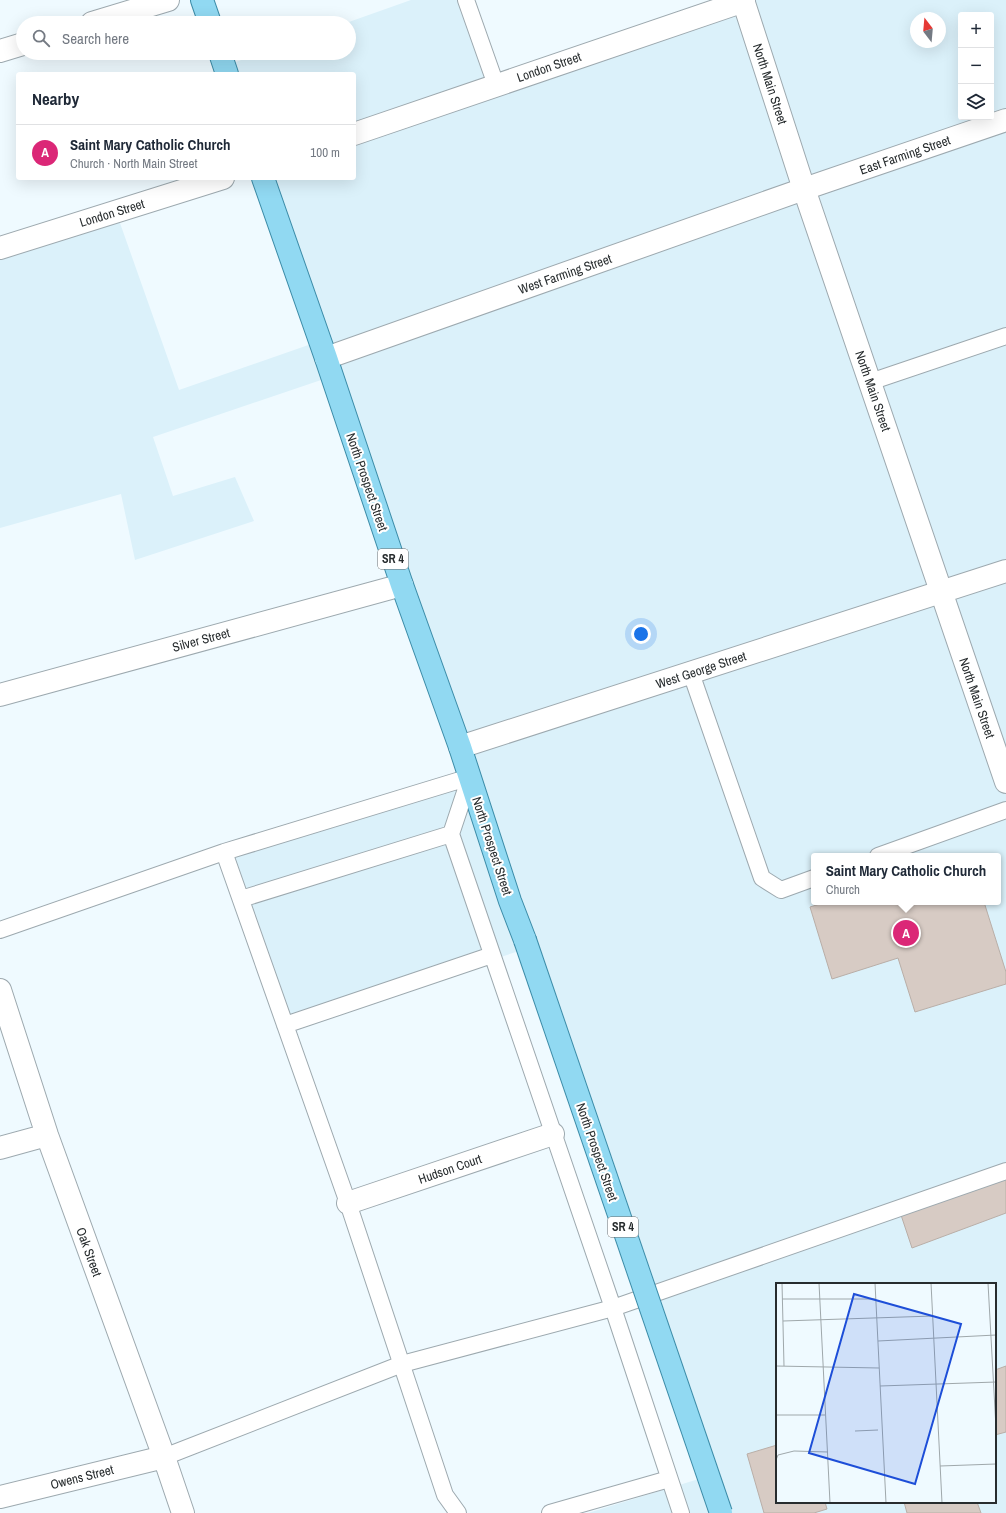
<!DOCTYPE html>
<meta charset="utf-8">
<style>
body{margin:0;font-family:"Archivo Narrow",sans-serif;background:#f2f2f3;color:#1f2937}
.controls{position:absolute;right:12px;top:12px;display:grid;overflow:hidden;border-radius:4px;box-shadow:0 4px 16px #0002}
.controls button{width:36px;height:36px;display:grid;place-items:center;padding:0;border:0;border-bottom:1px solid #e0e1e3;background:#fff;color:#1f2937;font:20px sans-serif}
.compass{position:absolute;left:910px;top:12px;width:36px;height:36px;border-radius:50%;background:#fff;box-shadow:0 4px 16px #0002;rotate:344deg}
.you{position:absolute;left:641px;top:634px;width:14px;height:14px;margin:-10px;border:3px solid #fff;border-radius:50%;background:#1a73e8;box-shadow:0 0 0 6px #1a73e833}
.badge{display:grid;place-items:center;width:26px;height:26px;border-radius:50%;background:#db2777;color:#fff;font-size:13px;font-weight:700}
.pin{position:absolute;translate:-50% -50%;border:2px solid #fff;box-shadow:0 1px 4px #0006}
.popup{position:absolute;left:811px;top:853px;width:190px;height:52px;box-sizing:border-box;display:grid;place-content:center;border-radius:4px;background:#fff;filter:drop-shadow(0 1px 3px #0005);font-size:13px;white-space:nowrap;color:#747a83}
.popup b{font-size:15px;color:#1f2937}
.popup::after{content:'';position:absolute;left:50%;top:100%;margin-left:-8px;border:8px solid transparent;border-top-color:#fff}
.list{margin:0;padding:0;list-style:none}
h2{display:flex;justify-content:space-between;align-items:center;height:52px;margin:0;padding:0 16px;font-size:17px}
h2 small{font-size:13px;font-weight:400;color:#747a83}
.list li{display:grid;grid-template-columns:26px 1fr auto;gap:12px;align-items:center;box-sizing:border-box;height:56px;padding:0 16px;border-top:1px solid #e0e1e3}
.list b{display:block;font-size:15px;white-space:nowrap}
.list p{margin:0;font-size:13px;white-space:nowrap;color:#747a83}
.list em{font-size:13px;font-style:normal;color:#747a83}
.icon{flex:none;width:22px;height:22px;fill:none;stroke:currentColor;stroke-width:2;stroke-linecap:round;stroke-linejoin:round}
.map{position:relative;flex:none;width:1006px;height:1513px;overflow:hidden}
.search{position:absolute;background:#fff;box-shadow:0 4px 16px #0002;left:16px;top:16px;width:340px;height:44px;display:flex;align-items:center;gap:10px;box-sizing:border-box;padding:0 14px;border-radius:22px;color:#747a83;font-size:15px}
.panel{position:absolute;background:#fff;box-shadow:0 4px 16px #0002;left:16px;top:72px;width:340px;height:108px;border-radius:4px}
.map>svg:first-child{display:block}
.built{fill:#dbf1fa;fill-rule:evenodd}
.building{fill:#d7cbc4;stroke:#b9aea7}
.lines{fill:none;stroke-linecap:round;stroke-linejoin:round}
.service-casing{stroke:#9da9af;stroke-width:18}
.minor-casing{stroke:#9da9af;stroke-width:24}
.tertiary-casing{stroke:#9da9af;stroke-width:24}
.primary-casing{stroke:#3c8ca8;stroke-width:24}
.service{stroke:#fff;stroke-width:16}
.minor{stroke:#fff;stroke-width:22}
.tertiary{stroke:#fff;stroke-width:22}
.primary{stroke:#91d9f2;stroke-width:22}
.primary-bridge-casing{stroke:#3c8ca8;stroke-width:24;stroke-linecap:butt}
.primary-bridge{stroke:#91d9f2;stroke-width:22}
.labels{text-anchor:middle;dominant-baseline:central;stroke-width:4;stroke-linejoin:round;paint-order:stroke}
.shield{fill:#fff;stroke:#686b6d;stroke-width:1}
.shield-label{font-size:12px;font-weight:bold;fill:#272c2e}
.street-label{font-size:13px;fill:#272c2e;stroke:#fff}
.inset-road{fill:none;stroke:#9fa8ab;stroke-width:1}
.view{fill:#1d4ed8;fill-opacity:0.15;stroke:#1d4ed8;stroke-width:2}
.inset-edge{fill:none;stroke:#272c2e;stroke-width:2}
</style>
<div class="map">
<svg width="1006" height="1513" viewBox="0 0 1006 1513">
<rect width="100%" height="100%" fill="#effaff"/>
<path class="built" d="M411,0H469L499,86L741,0H1006V1513H588L702,1478L522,950L281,1029L227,856L469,777L327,378L153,437L173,496L235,477L254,521L135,560L121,494L0,528V243L114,206L179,390L317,342L258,178H354V74H221L219,68L261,53H349V23H346ZM961,15H991V117H961ZM916,18H940V42H916ZM814,856H998V902H814ZM777,1284H995V1502H777Z"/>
<path class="building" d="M826,902H984L1006,972V984L915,1012L898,958L832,979L810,907Z
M1006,1178V1213L912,1248L901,1215Z
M1006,1366V1432L995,1435V1370Z
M777,1445V1502H825L827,1509L814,1513H764L747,1454Z
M904,1502H977L981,1513H907Z"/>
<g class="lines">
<g class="service-casing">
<path id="service" d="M466,0L496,85
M870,382L1006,336
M691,673L762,878L781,890L814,878
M470,777L451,834L613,1308L681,1513
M878,856L1006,810
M241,899L451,834
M0,930L224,852
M285,1025L492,955
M164,1457L402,1364L613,1308L1006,1171
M458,1513L445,1495L348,1203L224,852L470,777
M550,1513L669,1479"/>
</g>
<g class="minor-casing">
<path id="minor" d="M92,23L168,0
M0,51L23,44
M354,134L744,1
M0,248L223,178
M326,358L804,189L1006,120
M0,695L402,585
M460,747L1006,571
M0,990L47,1135L164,1457L183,1513
M0,1148L47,1135
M348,1203L553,1134
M0,1497L164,1457"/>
</g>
<g class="tertiary-casing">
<path id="tertiary" d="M743,0L804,189L1006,782"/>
</g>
<g class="primary-casing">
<path id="primary" d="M202,0L210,23
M220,53L227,74
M263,178L326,358L402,585L460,747L510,901L525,940"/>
</g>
<use href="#service" class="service"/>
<use href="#minor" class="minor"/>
<use href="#tertiary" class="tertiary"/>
<use href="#primary" class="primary"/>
<g class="primary-bridge-casing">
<path id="primary-bridge" d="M525,940L721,1513"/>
</g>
<use href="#primary-bridge" class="primary-bridge"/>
</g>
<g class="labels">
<g class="shield">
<rect x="378" y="549" width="30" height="20" rx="3"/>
<rect x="608" y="1217" width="30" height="20" rx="3"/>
</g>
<g class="shield-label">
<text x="393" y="559">SR 4</text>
<text x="623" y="1227">SR 4</text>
</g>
<g class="street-label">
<text transform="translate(549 67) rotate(-19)">London Street</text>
<text transform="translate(770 84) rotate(72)">North Main Street</text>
<text transform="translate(905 155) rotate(-19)">East Farming Street</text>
<text transform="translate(112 213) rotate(-17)">London Street</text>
<text transform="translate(565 274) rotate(-19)">West Farming Street</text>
<text transform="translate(873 391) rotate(71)">North Main Street</text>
<text transform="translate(367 482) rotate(71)">North Prospect Street</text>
<text transform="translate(201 640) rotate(-15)">Silver Street</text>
<text transform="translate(701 670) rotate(-18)">West George Street</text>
<text transform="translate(977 698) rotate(71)">North Main Street</text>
<text transform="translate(492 846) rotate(72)">North Prospect Street</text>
<text transform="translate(597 1152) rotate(71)">North Prospect Street</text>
<text transform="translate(450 1169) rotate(-19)">Hudson Court</text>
<text transform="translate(89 1252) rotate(70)">Oak Street</text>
<text transform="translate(82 1477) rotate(-14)">Owens Street</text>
</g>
</g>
<g transform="translate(776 1283)">
<rect width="220" height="220" fill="#effaff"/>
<path class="inset-road" d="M6,0L8,83M43,0L54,220M99,0L110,220M155,0L166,220M212,0L220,145M6,16H100M7,38L157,33M102,58L220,52M0,83L103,85M104,103L220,99M0,132H49M79,148L102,147M0,177L2,172L18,168L52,169M164,183L220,181"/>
<path class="view" d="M78,11L185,41L139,201L33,170Z"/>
<rect width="220" height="220" class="inset-edge"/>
</g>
</svg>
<div class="controls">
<button>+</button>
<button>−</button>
<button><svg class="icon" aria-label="layers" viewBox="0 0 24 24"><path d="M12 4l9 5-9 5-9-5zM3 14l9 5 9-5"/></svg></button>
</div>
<svg class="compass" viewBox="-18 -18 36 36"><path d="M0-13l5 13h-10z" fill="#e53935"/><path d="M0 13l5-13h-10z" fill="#747a83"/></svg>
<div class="you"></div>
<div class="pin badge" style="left:906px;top:933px">A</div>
<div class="popup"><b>Saint Mary Catholic Church</b>Church</div>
<div class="search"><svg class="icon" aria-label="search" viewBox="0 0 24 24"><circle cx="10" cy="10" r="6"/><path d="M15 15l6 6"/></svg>Search here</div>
<section class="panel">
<h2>Nearby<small></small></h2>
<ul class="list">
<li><span class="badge">A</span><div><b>Saint Mary Catholic Church</b><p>Church · North Main Street</p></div><em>100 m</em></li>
</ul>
</section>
</div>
